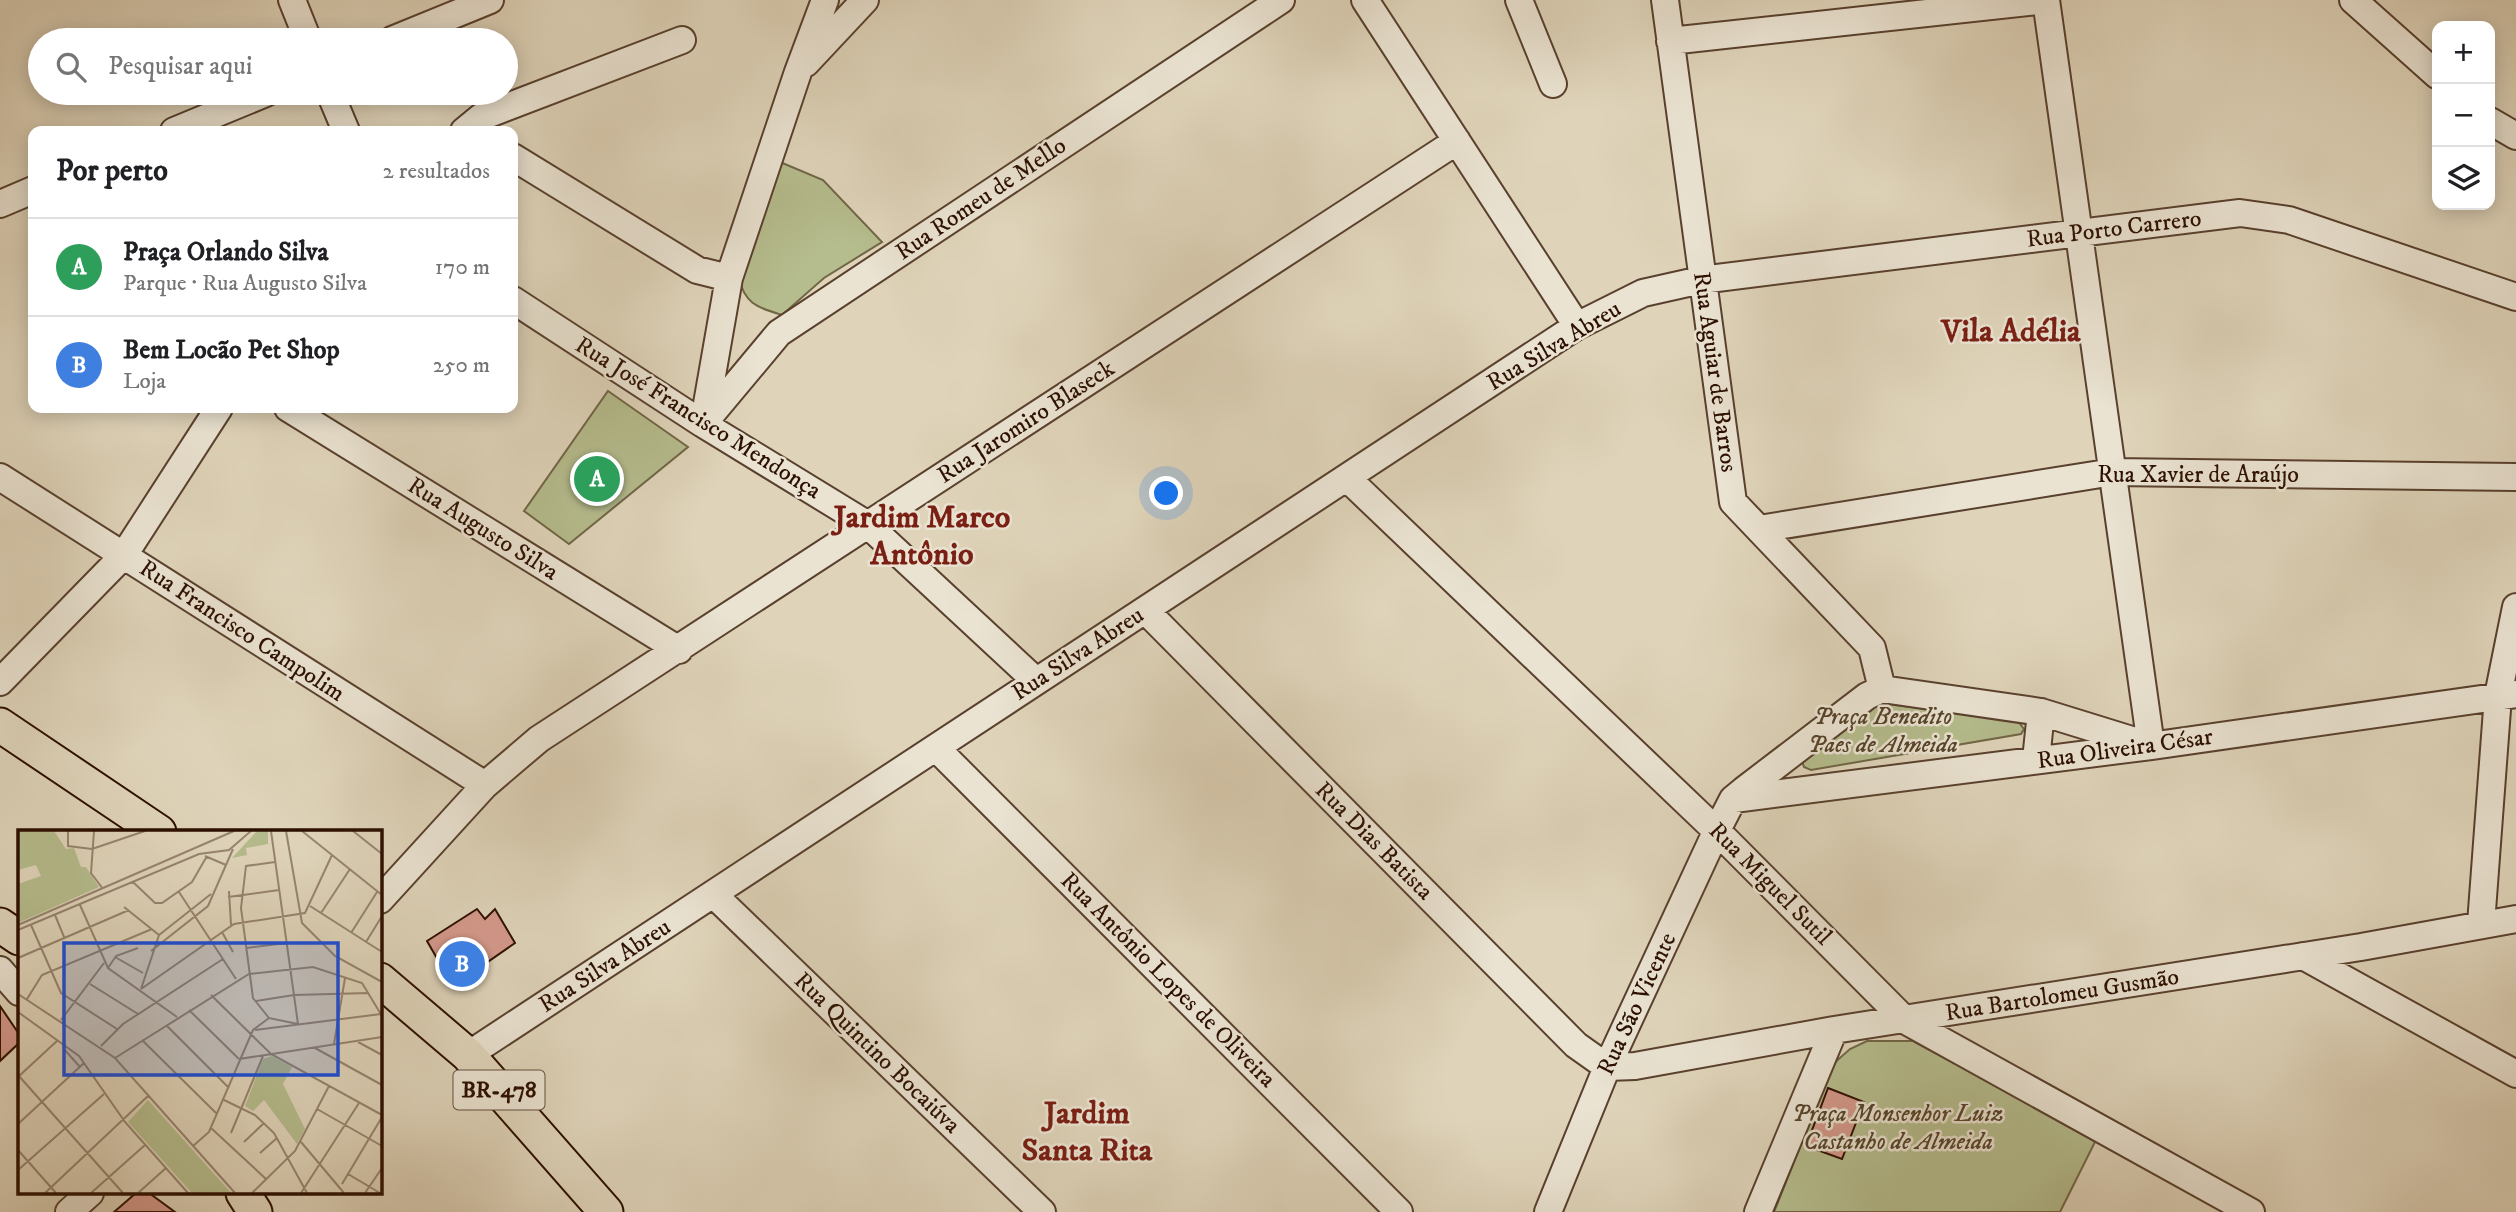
<!DOCTYPE html>
<html lang="pt">
<meta charset="utf-8">
<style>
body{margin:0;font-family:"IM FELL DW Pica",serif;background:#f2f2f2;color:#202124}
.controls{position:absolute;right:21px;top:21px;display:grid;overflow:hidden;border-radius:14px;box-shadow:0 4px 18px #0003}
.controls button{width:63px;height:63px;display:grid;place-items:center;padding:0;border:0;border-bottom:2px solid #e0e0e0;background:#fff;color:#202124;font:35px sans-serif}
.you{position:absolute;left:1167px;top:494px;width:24px;height:24px;margin:-18px;border:5px solid #fff;border-radius:50%;background:#1a73e8;box-shadow:0 0 0 10px #1a73e833}
.badge{display:grid;place-items:center;width:46px;height:46px;border-radius:50%;background:#8f2418;color:#fff;font-size:23px;font-weight:700}
.pin{position:absolute;translate:-50% -50%;border:4px solid #fff;box-shadow:0 2px 7px #0006}
.list{margin:0;padding:0;list-style:none}
h2{display:flex;justify-content:space-between;align-items:center;height:91px;margin:0;padding:0 28px;font-size:30px}
h2 small{font-size:23px;font-weight:400;color:#757577}
.list li{display:grid;grid-template-columns:46px 1fr auto;gap:21px;align-items:center;box-sizing:border-box;height:98px;padding:0 28px;border-top:2px solid #e0e0e0}
.list b{display:block;font-size:26px;white-space:nowrap}
.list p{margin:0;font-size:23px;white-space:nowrap;color:#757577}
.list em{font-size:23px;font-style:normal;color:#757577}
.icon{flex:none;width:38px;height:38px;fill:none;stroke:currentColor;stroke-width:2;stroke-linecap:round;stroke-linejoin:round}
.map{position:relative;flex:none;width:2516px;height:1212px;overflow:hidden}
.search{position:absolute;background:#fff;box-shadow:0 4px 18px #0003;left:28px;top:28px;width:490px;height:77px;display:flex;align-items:center;gap:18px;box-sizing:border-box;padding:0 24px;border-radius:38px;color:#757577;font-size:26px}
.panel{position:absolute;background:#fff;box-shadow:0 4px 18px #0003;left:28px;top:126px;width:490px;height:287px;border-radius:14px}
.map>svg:first-child{display:block}
.green{fill:#b5bc8d;stroke:#706646;stroke-width:2}
.building{fill:#d5998c;stroke:#2c0f00;stroke-width:2}
.lines{fill:none;stroke-linecap:round;stroke-linejoin:round}
.minor-casing{stroke:#59402e;stroke-width:30}
.major-casing{stroke:#2c0f00;stroke-width:37}
.minor{stroke:#eae3d2;stroke-width:26}
.major{stroke:#dfd4ba;stroke-width:33}
.labels{text-anchor:middle;dominant-baseline:central;stroke-width:5;stroke-linejoin:round;paint-order:stroke}
.shield{fill:#eae3d2;stroke:#654f3f;stroke-width:2}
.shield-label{font-size:23px;font-weight:bold;fill:#2c0f00}
.street-label{font-size:24px;fill:#2c0f00;stroke:#eae3d2}
.park-label{font-size:24px;font-style:italic;fill:#55432a;stroke:#eae3d2}
.district-label{font-size:32px;font-weight:bold;fill:#7a1f14;stroke:#eae3d2}
.inset-road{fill:none;stroke:#978570;stroke-width:2}
.view{fill:#1d4ed8;fill-opacity:0.15;stroke:#1d4ed8;stroke-width:3.5}
.inset-edge{fill:none;stroke:#2c0f00;stroke-width:3.5}
</style>
<div class="map">
<svg width="2516" height="1212" viewBox="0 0 2516 1212">
<rect width="100%" height="100%" fill="#dfd4ba"/>
<filter id="stains"><feTurbulence type="fractalNoise" baseFrequency=".00286" numOctaves="4"/><feColorMatrix values="0 0 0 0 .2 0 0 0 0 .09 0 0 0 0 .02 0 0 0 .5 -.17"/></filter>
<radialGradient id="worn" r=".72"><stop offset=".6" stop-color="#630" stop-opacity="0"/><stop offset="1" stop-color="#630" stop-opacity=".3"/></radialGradient>
<path class="green" d="M780,162L823,180L882,242L824,278L782,315C756,307 745,304 738,276Z
M608,391L688,447L569,544L524,511Z
M1887,704L2017,720L2024,729L2021,734L1811,770L1804,767L1802,761L1874,705Z
M1867,1041H1913L2096,1140L2060,1212H1774L1833,1064L1850,1049Z"/>
<path class="building" d="M477,909L485,919L495,909L515,943L453,986L427,941Z
M0,1006L19,1034V1043L0,1061Z
M1828,1088L1864,1102L1842,1159L1806,1146Z
M136,1193H149L175,1212H114Z"/>
<g class="lines">
<g class="minor-casing">
<path id="minor" d="M292,0L308,40
M1365,0L1577,326
M1519,0L1553,84
M1665,0L1733,502L1872,648L1882,689
M2046,0L2151,746
M2353,0L2437,75
M392,40L490,0
M1670,41L2046,0
M806,63L865,0
M330,93L346,131
M2490,121L2516,136
M174,131L266,93
M464,131L481,117L682,40
M513,157L697,270L729,278
M0,204L33,190
M513,300L703,424L868,525L1036,681
M288,408L679,650
M704,421L729,278L798,72L825,0
M703,424L779,333L1281,0
M0,477L485,785
M1347,478L1725,839L1906,1021L2251,1212
M1759,529L2113,472L2516,477
M1145,610L1576,1045L1607,1067
M0,682L124,555L219,408
M936,748L1399,1212
M2036,760L2041,712
M1734,799L2151,746L2516,694
M713,894L1042,1212
M380,900L485,785L539,739L1457,141
M2481,924L2498,696L2516,607
M2303,956L2516,1074
M0,970L19,992
M468,1055L1577,326L1643,293L1701,280L2240,213L2289,220L2516,297
M1607,1067L1635,1066L1834,1030L2361,947L2516,919
M69,1212L90,1193
M1548,1212L1607,1067L1717,830L1733,799L1744,790L1867,696L1882,689L2041,712L2151,746
M1758,1212L1834,1030"/>
</g>
<g class="major-casing">
<path id="major" d="M0,725L159,832
M0,925L19,938
M380,980L468,1055L606,1212
M243,1193L255,1212"/>
</g>
<use href="#minor" class="minor"/>
<use href="#major" class="major"/>
</g>
<g class="labels">
<rect class="shield" x="453.5" y="1070.5" width="91" height="39" rx="5"/>
<g class="shield-label">
<text x="499" y="1090">BR-478</text>
</g>
<g class="street-label">
<text transform="translate(981 199) rotate(-34)">Rua Romeu de Mello</text>
<text transform="translate(2114 229) rotate(-7)">Rua Porto Carrero</text>
<text transform="translate(1554 346) rotate(-31)">Rua Silva Abreu</text>
<text transform="translate(1715 372) rotate(82)">Rua Aguiar de Barros</text>
<text transform="translate(698 418) rotate(32)">Rua José Francisco Mendonça</text>
<text transform="translate(1026 422) rotate(-33)">Rua Jaromiro Blaseck</text>
<text x="2198" y="475">Rua Xavier de Araújo</text>
<text transform="translate(483 529) rotate(32)">Rua Augusto Silva</text>
<text transform="translate(242 631) rotate(33)">Rua Francisco Campolim</text>
<text transform="translate(1078 654) rotate(-33)">Rua Silva Abreu</text>
<text transform="translate(2125 749) rotate(-8)">Rua Oliveira César</text>
<text transform="translate(1374 841) rotate(45)">Rua Dias Batista</text>
<text transform="translate(1770 884) rotate(45)">Rua Miguel Sutil</text>
<text transform="translate(605 966) rotate(-33)">Rua Silva Abreu</text>
<text transform="translate(1168 980) rotate(45)">Rua Antônio Lopes de Oliveira</text>
<text transform="translate(2062 995) rotate(-9)">Rua Bartolomeu Gusmão</text>
<text transform="translate(1637 1004) rotate(-65)">Rua São Vicente</text>
<text transform="translate(877 1053) rotate(44)">Rua Quintino Bocaiúva</text>
</g>
<g class="park-label">
<text x="1883" y="717">Praça Benedito<tspan x="1883" dy="28">Paes de Almeida</tspan></text>
<text x="1898" y="1114">Praça Monsenhor Luiz<tspan x="1898" dy="28">Castanho de Almeida</tspan></text>
</g>
<g class="district-label">
<text x="2011" y="332">Vila Adélia</text>
<text x="922" y="518">Jardim Marco<tspan x="922" dy="37">Antônio</tspan></text>
<text x="1087" y="1114">Jardim<tspan x="1087" dy="37">Santa Rita</tspan></text>
</g>
</g>
<g transform="translate(18 830)">
<rect width="364" height="364" fill="#dfd4ba"/>
<path d="M0,1H36L48,19L56,18L63,37H68L81,57L0,93V54L23,46L18,35L0,40ZM239,1H250V14L228,18L229,25L214,28ZM254,226L274,237L265,254L287,299L279,314L246,270L235,281L227,276L245,229ZM130,270L213,363H174L110,292Z" fill="#b5bc8d"/>
<path class="inset-road" d="M50,1V16L74,19L127,1M76,1L73,43L85,59M253,1L280,194M268,1L284,93L317,126L364,152M284,1L364,65M335,1L364,24M187,26L208,35M115,52L137,73H144L174,52L189,26M211,61L213,95M161,62L218,149M210,67L261,60M62,75L90,138L159,187M292,76L364,122M106,77L141,105M303,83L332,39M37,85L46,107M0,95L216,1M13,95L43,163L99,199M0,100L181,24L211,20L233,1M204,102L215,122M333,103L359,62M348,112L364,86M228,118L269,113M133,121L190,76L215,19M97,127L125,143M0,128L111,80M90,138L98,126L120,118M72,154L120,184M123,159L216,94L287,83L314,25M123,159L141,105L193,64M0,164L97,228L217,363M193,165L253,224L364,285M9,169L24,145L134,99M238,171L276,165L351,163M171,180L221,229M0,182L61,226L107,292L170,363M251,188L235,168L223,78L228,36L257,32M43,190L86,133M148,195L210,257M237,200L363,184M124,210L198,283M340,212L364,225M316,214L327,148M83,216L105,194L205,129M45,218L62,237M297,218L364,255M97,228L231,144L295,137L344,153L364,186M221,229L364,207M0,245L105,363M0,247L40,210M204,269L237,285L256,303L289,363M299,279L364,316M0,294L66,233M193,298L248,349M213,303L245,226M226,312L246,293M283,312L326,363M175,316L191,302L235,200L251,188L280,194M0,320L38,363M242,323L259,308M0,340L86,264M330,344L362,363M324,354L364,287M27,363L130,266M73,363L127,315M120,363L148,338M234,363L277,321L311,256M283,363L341,273M347,363L364,338"/>
<path class="view" d="M46,113H320V245H46Z"/>
<rect width="364" height="364" class="inset-edge"/>
</g>
<rect width="100%" height="100%" filter="url(#stains)"/>
<rect width="100%" height="100%" fill="url(#worn)"/>
</svg>
<div class="controls">
<button>+</button>
<button>−</button>
<button><svg class="icon" aria-label="layers" viewBox="0 0 24 24"><path d="M12 4l9 5-9 5-9-5zM3 14l9 5 9-5"/></svg></button>
</div>
<div class="you"></div>
<div class="pin badge" style="left:597px;top:479px;background:#2e9e5b">A</div>
<div class="pin badge" style="left:462px;top:964px;background:#3f7fe0">B</div>
<div class="search"><svg class="icon" aria-label="search" viewBox="0 0 24 24"><circle cx="10" cy="10" r="6"/><path d="M15 15l6 6"/></svg>Pesquisar aqui</div>
<section class="panel">
<h2>Por perto<small>2 resultados</small></h2>
<ul class="list">
<li><span class="badge" style="background:#2e9e5b">A</span><div><b>Praça Orlando Silva</b><p>Parque · Rua Augusto Silva</p></div><em>170 m</em></li>
<li><span class="badge" style="background:#3f7fe0">B</span><div><b>Bem Locão Pet Shop</b><p>Loja</p></div><em>250 m</em></li>
</ul>
</section>
</div>
